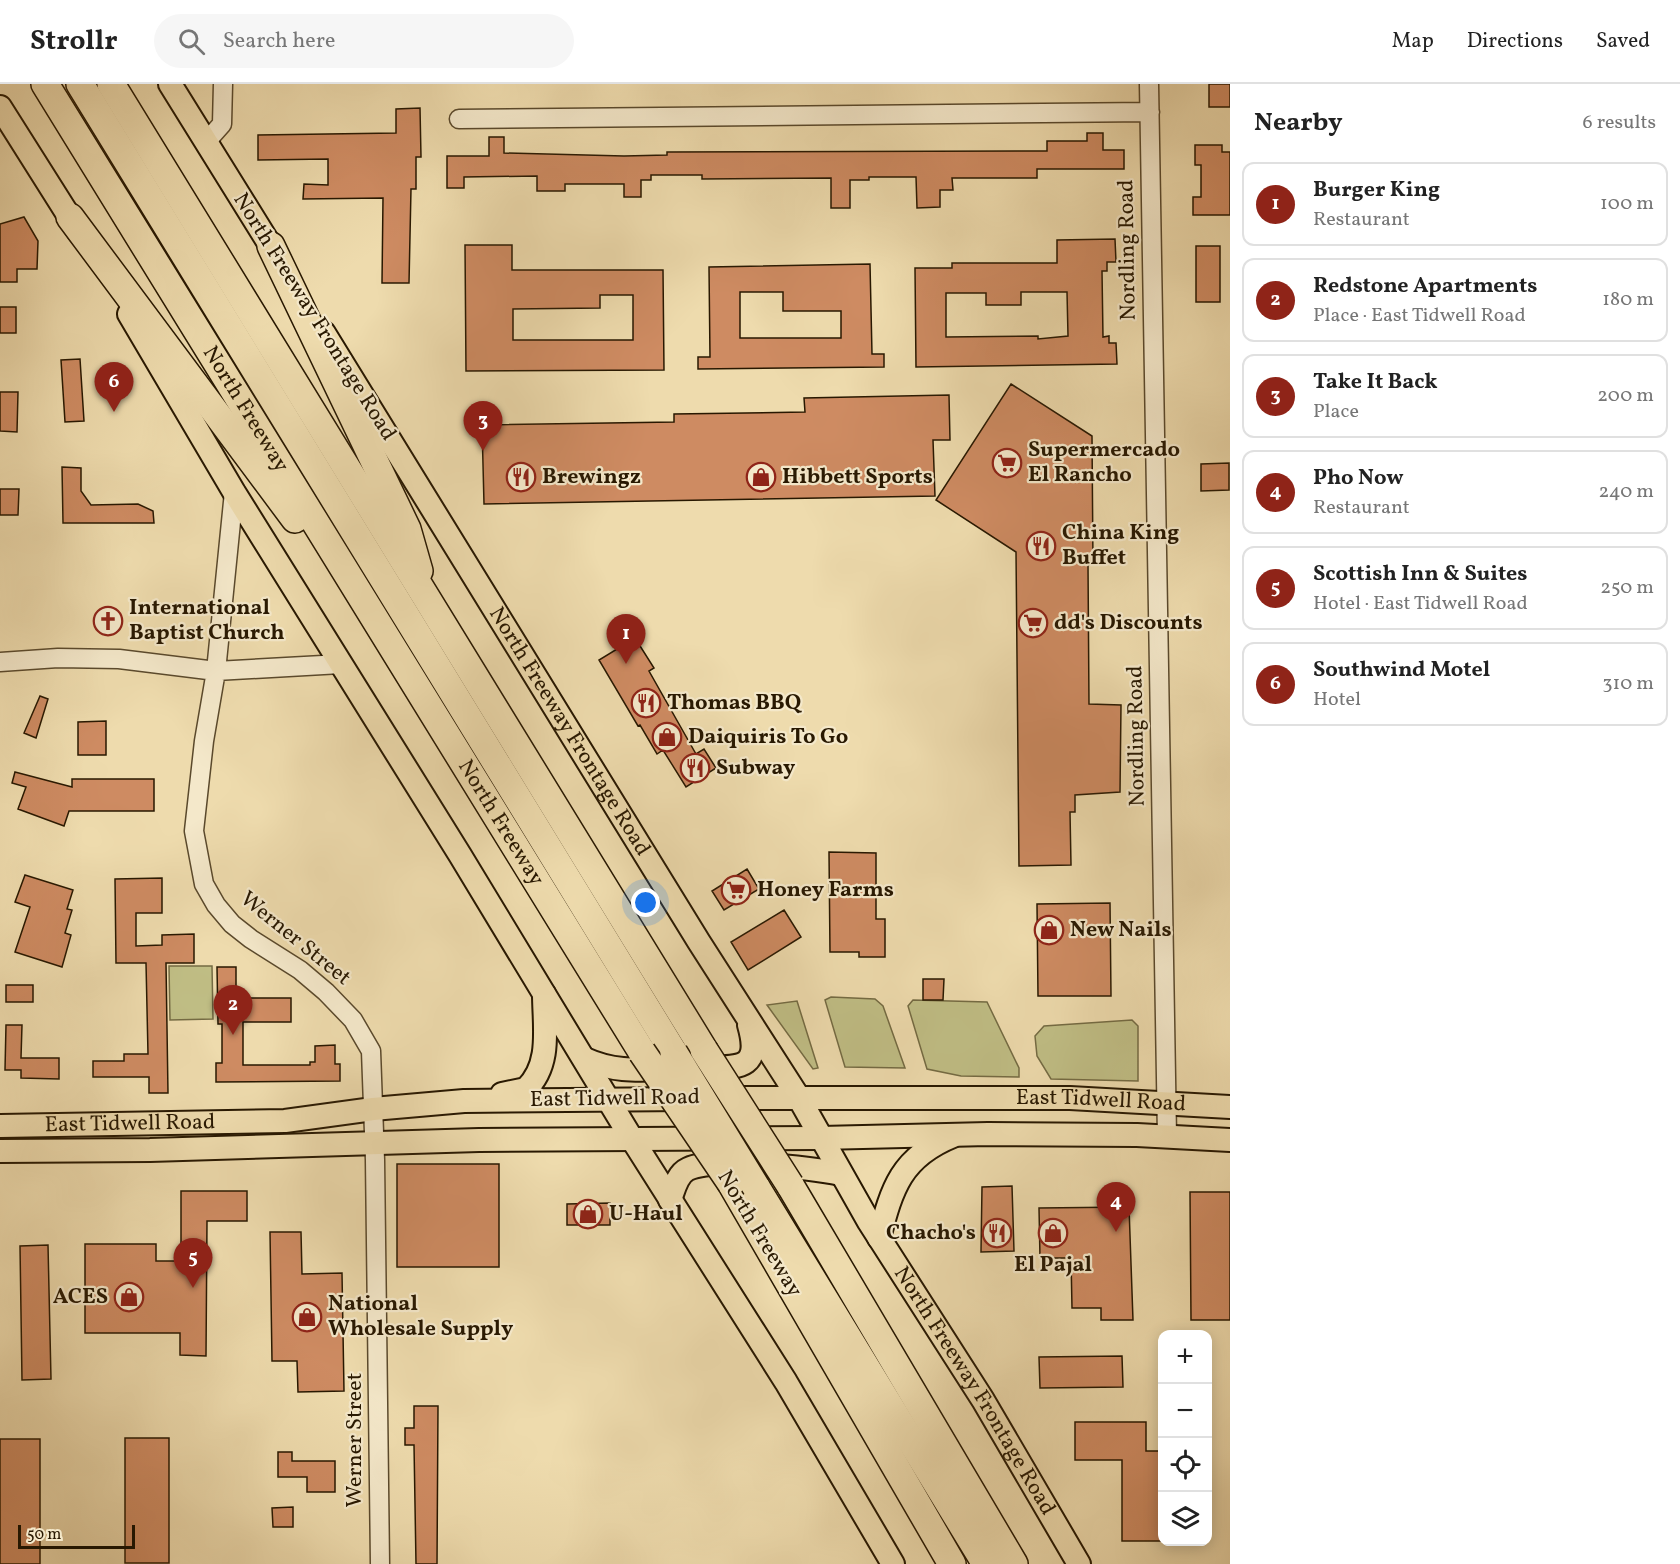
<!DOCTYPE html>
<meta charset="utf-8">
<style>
body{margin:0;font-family:Vollkorn,serif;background:#f6f6f6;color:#222}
.controls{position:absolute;right:18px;bottom:18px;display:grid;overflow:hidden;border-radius:12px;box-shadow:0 3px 15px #0003}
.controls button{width:54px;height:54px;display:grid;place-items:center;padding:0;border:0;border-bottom:2px solid #e0e0e0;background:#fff;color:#222;font:30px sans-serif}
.scale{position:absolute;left:18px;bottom:15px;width:117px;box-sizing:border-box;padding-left:6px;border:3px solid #281801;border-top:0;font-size:16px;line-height:21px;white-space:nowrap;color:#281801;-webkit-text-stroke:4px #f4e8ca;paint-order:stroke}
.you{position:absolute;left:646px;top:819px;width:21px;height:21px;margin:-15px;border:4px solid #fff;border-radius:50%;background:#1a73e8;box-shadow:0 0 0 9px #1a73e833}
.badge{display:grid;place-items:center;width:39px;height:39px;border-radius:50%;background:#8f2418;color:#fff;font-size:20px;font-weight:700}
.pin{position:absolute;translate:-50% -50px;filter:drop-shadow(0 2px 3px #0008)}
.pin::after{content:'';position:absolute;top:32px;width:21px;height:18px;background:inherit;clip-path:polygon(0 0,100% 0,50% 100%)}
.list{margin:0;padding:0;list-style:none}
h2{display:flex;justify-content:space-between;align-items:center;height:78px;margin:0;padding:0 24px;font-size:26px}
h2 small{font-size:20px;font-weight:400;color:#767676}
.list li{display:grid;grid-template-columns:39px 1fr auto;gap:18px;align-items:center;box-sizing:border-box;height:84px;margin:0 12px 12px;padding:0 12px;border:2px solid #e0e0e0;border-radius:12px}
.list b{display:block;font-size:22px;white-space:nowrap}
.list p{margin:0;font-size:20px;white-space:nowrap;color:#767676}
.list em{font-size:20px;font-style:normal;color:#767676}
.icon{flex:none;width:33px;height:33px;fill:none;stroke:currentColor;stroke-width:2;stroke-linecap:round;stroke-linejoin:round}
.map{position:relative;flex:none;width:1230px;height:1480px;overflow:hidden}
header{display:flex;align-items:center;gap:36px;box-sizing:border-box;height:84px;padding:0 30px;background:#fff;border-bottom:2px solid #e0e0e0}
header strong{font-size:28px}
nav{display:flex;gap:33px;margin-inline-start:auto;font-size:21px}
.search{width:420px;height:54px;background:#f6f6f6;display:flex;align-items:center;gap:15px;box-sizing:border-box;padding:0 21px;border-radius:33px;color:#767676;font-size:22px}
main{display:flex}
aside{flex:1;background:#fff}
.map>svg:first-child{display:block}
.green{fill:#c0be85;stroke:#746b43;stroke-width:1.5}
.building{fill:#ce8b62;stroke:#281801;stroke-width:1.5;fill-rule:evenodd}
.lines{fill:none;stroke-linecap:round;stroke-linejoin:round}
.minor-casing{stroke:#5a492c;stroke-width:21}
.major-casing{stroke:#281801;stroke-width:26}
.highway-casing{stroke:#281801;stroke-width:30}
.minor{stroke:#f4e8ca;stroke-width:18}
.major{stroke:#eedbad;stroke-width:22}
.highway{stroke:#eedbad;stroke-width:27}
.highway-bridge-casing{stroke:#281801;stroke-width:30;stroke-linecap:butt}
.highway-bridge{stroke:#eedbad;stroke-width:27}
.labels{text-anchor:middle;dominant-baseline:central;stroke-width:4.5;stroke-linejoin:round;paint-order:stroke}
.street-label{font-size:22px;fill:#281801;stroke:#f4e8ca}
.poi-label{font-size:22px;font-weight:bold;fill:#281801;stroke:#f4e8ca;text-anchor:start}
</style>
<header>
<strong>Strollr</strong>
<div class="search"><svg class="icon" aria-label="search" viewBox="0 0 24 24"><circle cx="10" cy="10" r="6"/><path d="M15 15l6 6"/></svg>Search here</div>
<nav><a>Map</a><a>Directions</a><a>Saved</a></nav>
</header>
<main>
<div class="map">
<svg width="1230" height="1480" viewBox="0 0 1230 1480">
<rect width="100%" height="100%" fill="#eedbad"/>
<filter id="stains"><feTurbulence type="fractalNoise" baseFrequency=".00333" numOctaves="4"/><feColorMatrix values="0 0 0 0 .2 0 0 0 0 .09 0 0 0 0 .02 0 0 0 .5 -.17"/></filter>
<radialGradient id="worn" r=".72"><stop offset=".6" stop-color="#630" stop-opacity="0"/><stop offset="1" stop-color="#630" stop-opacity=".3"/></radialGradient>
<path class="green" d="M169,882H212L213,935L170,936Z
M831,913L875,915L883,922L905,984L845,983L825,916Z
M913,916L987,918L1019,984V993L961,992L927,985L908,922Z
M797,917L818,984L813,985L767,921Z
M1132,936L1138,942V997L1051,995L1037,972L1035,952L1044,942Z"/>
<path class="building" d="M1209,0H1230V23H1209Z
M420,24L421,73H416V105H411L409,199H382L383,114L303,115L304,100L328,101V75L258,76V51L396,49V25Z
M1087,49H1103V66H1124V85H1037V94H952L953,106H940V123L917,124L916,93H869V96H850V124H831V94L702,95V91H651V96H641V113H624V100H565V107H537V92L464,93V104H447V72H489V53H504V69L624,72L667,71V68L1047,67V57H1087Z
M1195,61H1222V68H1230V131H1193V113H1201V81H1195Z
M24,133L38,157L37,185H17V198H0V140Z
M1115,155L1116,178H1107V187H1102L1103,253L1109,252V259H1116L1117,280L916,283L915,184H952V179H1057V156ZM1021,208H1067L1068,252L1038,255V252L946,253V209H986V221H1021Z
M465,161H512V186H663L664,286L466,287ZM600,211H633V256H513V225L600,224Z
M1196,162H1220V218H1196Z
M870,180L872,270H884V283L698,285V273H710L709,183ZM740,208H783V227H841V254H740Z
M0,223H16V249H0Z
M80,275L84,337L65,338L61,276Z
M1011,300L1092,352L1093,481H1088L1089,620L1121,621L1120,708L1075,711V728H1070L1071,781L1019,782L1016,468L936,416Z
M0,308H18L17,348L0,347Z
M949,311L950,356H933L935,412L484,420L482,341L674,338V330L805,328L804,314Z
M1229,379V406L1201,407V380Z
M62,383L81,384V407L91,421L138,420L153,427L154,439H63Z
M0,405H19L18,431H0Z
M635,554L654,584L649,587L696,670L704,665L716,684L686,703L663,666L657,670L640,641L638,642L599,576Z
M40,612L48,615L36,654L24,649Z
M106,637V671H78V638Z
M15,688L72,703V695H154V727H69L64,742L18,725L26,703L12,699Z
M829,768L876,769V835H885V873H859V868H830Z
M747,785L759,805L724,826L712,807Z
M25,791L73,806L67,825L72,826L65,849L71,851L62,883L15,868L30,823L15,818Z
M162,794V829H136V862L162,861V851L194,850V879H166L168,1009H149V993H93V977H124V970H148L146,879H116L115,795Z
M1110,819L1111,912H1038L1037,820Z
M784,826L801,853L748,886L731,858Z
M217,883H236V914H291V938H243V981H310V978H315V962L335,961V980H340V997L216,998V979H222V940H218Z
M923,895H944L943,916H923Z
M6,901H33V918H6Z
M6,941H22L21,974H59V995L21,994V986H5Z
M397,1080H499V1183H397Z
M1012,1102L1014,1167L981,1168L982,1103Z
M181,1107H247V1137H207L206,1272L180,1271V1249H85V1160H156V1177H181Z
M1190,1108H1230V1236H1191Z
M610,1119V1141H567V1120Z
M1129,1123L1133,1236H1101V1224H1072L1071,1174H1040L1039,1124Z
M270,1148H301L302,1190L342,1189L344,1307L298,1308L297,1277H272Z
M48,1161L51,1295L22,1296L20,1162Z
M1122,1272L1123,1303L1040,1304L1039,1273Z
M414,1322H438L437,1480H416L414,1361H405V1344H414Z
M1075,1338H1146V1367H1161V1457H1122V1376H1075Z
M125,1354H169V1479H125Z
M0,1355H40V1480H0Z
M278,1368H292V1377H335V1408H307V1393H278Z
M293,1423V1443H273L272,1424Z"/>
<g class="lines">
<g class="minor-casing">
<path id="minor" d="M1149,0L1167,1052
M459,35L1150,28
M206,58L222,40L223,0
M234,408L216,587L204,657L194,747L204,800L216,821L232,840L251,855L300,886L326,908L353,936L371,967L375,1076L380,1480
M0,578L58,574L119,575L216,587L341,580"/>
</g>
<g class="major-casing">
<g id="major">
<path d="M170,0L280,177"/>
<path d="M0,23L79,148"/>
<path d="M129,230L234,408L460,771L632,1055L786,1298L893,1480"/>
<path id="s1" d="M324,249L699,858L799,1014L869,1138L983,1316L1079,1480"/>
<path d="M585,975C613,988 638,986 668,985"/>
<path d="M701,984C738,983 762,987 749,941"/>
<path d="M502,1010L526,1005C552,980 544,943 544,910"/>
<path id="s2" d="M720,1014H1070L1230,1023"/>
<path id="s3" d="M0,1042L285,1037L373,1025L464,1017L687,1015"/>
<path d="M0,1067L150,1066L479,1056L821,1054L988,1050L1137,1051L1230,1056"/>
<path d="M670,1116C674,1105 677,1090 688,1085C713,1073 812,1084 841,1090"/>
<path d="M879,1154C892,1104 901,1073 953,1052"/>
</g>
</g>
<g class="highway-casing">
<g id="highway">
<path id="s4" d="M45,0L642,968"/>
<path d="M80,0L674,969"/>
<path d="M111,0L704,966"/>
<path d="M70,133L295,435"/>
<path d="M271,162L407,445L419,487"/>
<path d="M731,1099L952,1480"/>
<path d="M790,1101L1014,1480"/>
<path d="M756,1103L986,1480"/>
</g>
</g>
<use href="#minor" class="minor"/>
<use href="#major" class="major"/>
<use href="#highway" class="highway"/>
<g class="highway-bridge-casing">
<path id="highway-bridge" d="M704,966L790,1101
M642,968L731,1099
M674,969L756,1103"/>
</g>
<use href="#highway-bridge" class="highway-bridge"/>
</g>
<defs>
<g id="supermarket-ring" transform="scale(1.5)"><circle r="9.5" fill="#f4e8ca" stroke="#8f2418" stroke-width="1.5"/><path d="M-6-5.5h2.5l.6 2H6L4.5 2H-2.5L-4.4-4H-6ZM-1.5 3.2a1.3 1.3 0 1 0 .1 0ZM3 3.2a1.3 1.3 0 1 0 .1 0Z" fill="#8f2418"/></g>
<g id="restaurant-ring" transform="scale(1.5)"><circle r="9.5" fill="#f4e8ca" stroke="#8f2418" stroke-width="1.5"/><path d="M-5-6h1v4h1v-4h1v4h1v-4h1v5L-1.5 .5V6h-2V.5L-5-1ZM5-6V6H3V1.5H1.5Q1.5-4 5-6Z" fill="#8f2418"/></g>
<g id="shop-ring" transform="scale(1.5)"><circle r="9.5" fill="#f4e8ca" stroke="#8f2418" stroke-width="1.5"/><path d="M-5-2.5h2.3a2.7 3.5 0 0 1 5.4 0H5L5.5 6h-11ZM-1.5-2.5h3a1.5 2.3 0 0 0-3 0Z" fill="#8f2418"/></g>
<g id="church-ring" transform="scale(1.5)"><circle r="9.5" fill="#f4e8ca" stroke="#8f2418" stroke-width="1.5"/><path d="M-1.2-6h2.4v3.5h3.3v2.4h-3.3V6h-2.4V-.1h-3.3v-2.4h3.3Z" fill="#8f2418"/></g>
</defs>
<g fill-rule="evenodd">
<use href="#supermarket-ring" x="1007" y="379"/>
<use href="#restaurant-ring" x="521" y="393"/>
<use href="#shop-ring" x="761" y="393"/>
<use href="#restaurant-ring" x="1041" y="462"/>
<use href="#church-ring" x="108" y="537"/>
<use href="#supermarket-ring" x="1033" y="539"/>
<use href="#restaurant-ring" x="646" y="619"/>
<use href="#shop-ring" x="667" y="653"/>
<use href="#restaurant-ring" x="695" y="684"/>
<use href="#supermarket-ring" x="736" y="806"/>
<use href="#shop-ring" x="1049" y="846"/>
<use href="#shop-ring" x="588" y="1130"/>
<use href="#restaurant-ring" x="997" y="1149"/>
<use href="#shop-ring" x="1053" y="1149"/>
<use href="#shop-ring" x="129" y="1213"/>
<use href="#shop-ring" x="307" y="1233"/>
</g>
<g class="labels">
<g class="street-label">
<text transform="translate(1128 166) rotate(-91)">Nordling Road</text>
<text transform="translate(314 233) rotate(58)">North Freeway Frontage Road</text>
<text stroke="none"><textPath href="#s4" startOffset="382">North Freeway</textPath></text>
<text stroke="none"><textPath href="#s1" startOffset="468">North Freeway Frontage Road</textPath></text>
<text transform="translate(1137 652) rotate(-91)">Nordling Road</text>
<text stroke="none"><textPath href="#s4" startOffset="868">North Freeway</textPath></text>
<text transform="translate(295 855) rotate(39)">Werner Street</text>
<text transform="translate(615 1015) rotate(-1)">East Tidwell Road</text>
<text stroke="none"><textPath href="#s2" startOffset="381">East Tidwell Road</textPath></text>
<text stroke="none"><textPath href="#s3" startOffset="130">East Tidwell Road</textPath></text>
<text transform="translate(759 1150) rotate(59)">North Freeway</text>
<text stroke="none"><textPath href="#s1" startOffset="1242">North Freeway Frontage Road</textPath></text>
<text transform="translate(355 1356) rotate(-90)">Werner Street</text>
</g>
<g class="poi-label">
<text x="1028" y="366">Supermercado<tspan x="1028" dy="25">El Rancho</tspan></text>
<text x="542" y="393">Brewingz</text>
<text x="782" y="393">Hibbett Sports</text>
<text x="1062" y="449">China King<tspan x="1062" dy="25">Buffet</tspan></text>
<text x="129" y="524">International<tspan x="129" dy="25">Baptist Church</tspan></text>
<text x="1054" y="539">dd's Discounts</text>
<text x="667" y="619">Thomas BBQ</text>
<text x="688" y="653">Daiquiris To Go</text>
<text x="716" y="684">Subway</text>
<text x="757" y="806">Honey Farms</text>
<text x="1070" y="846">New Nails</text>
<text x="609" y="1130">U-Haul</text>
<text x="976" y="1149" text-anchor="end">Chacho's</text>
<text x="1053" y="1181" text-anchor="middle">El Pajal</text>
<text x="108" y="1213" text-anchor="end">ACES</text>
<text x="328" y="1220">National<tspan x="328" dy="25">Wholesale Supply</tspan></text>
</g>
</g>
<rect width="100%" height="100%" filter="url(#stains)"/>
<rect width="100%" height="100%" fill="url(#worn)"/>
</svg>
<div class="controls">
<button>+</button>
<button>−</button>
<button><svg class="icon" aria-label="locate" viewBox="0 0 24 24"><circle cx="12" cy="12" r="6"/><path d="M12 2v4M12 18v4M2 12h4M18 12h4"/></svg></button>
<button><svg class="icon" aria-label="layers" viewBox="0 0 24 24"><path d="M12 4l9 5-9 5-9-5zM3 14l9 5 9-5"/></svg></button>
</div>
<div class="scale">50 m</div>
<div class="you"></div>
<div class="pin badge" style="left:626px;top:580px">1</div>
<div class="pin badge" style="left:233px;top:951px">2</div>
<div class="pin badge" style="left:483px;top:367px">3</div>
<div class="pin badge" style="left:1116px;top:1148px">4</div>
<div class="pin badge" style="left:193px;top:1204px">5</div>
<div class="pin badge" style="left:114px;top:328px">6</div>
</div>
<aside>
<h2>Nearby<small>6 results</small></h2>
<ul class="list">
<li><span class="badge">1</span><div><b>Burger King</b><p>Restaurant</p></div><em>100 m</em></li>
<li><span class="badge">2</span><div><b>Redstone Apartments</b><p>Place · East Tidwell Road</p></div><em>180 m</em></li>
<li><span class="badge">3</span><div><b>Take It Back</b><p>Place</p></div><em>200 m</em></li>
<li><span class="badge">4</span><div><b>Pho Now</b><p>Restaurant</p></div><em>240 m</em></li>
<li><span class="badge">5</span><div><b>Scottish Inn &amp; Suites</b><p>Hotel · East Tidwell Road</p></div><em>250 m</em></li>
<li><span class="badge">6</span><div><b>Southwind Motel</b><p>Hotel</p></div><em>310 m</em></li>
</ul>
</aside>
</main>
